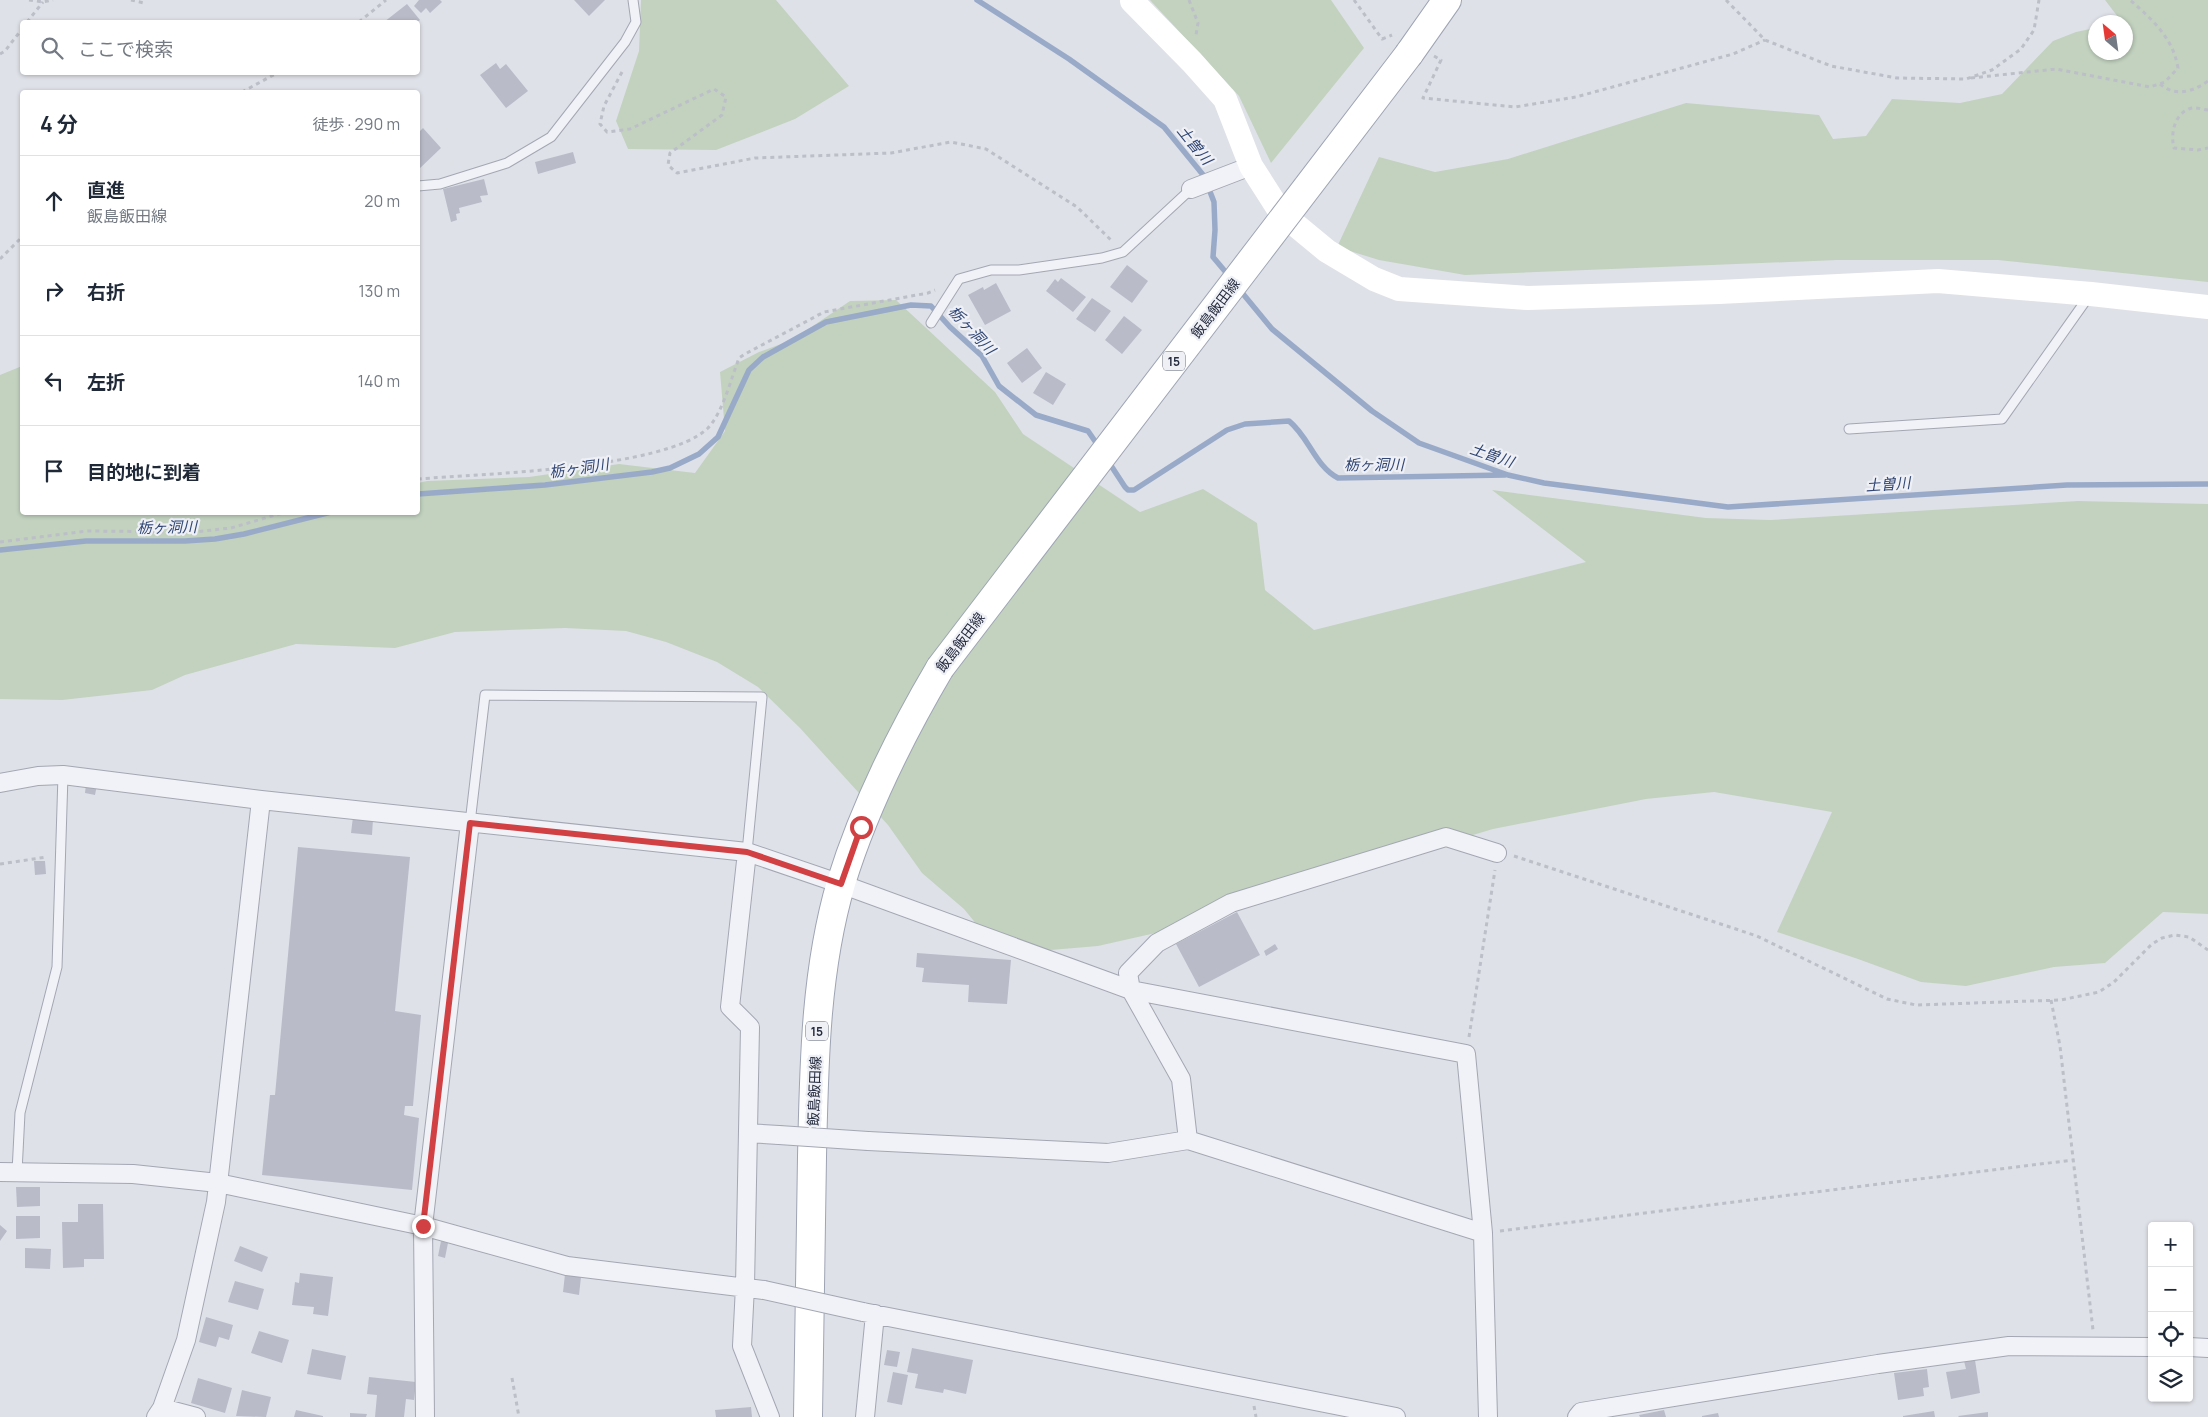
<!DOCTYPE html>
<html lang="ja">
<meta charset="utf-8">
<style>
body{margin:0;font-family:Manrope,"Noto Sans JP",sans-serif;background:#f2f2f3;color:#1f2937}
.controls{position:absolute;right:15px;bottom:15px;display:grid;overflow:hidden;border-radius:5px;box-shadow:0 1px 4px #0004}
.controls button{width:45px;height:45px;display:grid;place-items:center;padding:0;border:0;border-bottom:1px solid #e0e1e3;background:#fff;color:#1f2937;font:25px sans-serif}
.compass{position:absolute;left:2088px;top:15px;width:45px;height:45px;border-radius:50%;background:#fff;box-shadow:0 1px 4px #0004;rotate:331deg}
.stop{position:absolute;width:15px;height:15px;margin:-11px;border:4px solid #d14043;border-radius:50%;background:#fff}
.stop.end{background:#d14043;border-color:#fff;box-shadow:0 1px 5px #0008}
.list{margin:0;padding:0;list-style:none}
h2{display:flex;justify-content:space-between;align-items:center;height:65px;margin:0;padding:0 20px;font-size:21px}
h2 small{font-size:16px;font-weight:400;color:#747a83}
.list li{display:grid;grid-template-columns:32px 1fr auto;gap:15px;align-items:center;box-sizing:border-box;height:90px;padding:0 20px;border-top:1px solid #e0e1e3}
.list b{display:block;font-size:19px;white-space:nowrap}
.list p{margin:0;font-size:16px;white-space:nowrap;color:#747a83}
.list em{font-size:16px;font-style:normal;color:#747a83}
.icon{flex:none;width:28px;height:28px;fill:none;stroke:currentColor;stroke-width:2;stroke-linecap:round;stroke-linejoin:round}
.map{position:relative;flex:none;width:2208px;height:1417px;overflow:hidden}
.search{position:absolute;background:#fff;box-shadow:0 1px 4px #0004;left:20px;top:20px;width:400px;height:55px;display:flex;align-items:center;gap:12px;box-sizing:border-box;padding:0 18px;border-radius:5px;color:#747a83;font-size:19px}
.panel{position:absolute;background:#fff;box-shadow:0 1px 4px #0004;left:20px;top:90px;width:400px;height:425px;border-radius:5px}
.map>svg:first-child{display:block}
.green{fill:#c2d2bf}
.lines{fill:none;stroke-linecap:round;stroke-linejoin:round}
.stream{stroke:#99aac9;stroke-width:5.5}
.building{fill:#b9bcc8}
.lane-casing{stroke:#a4a7b2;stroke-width:11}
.street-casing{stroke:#a4a7b2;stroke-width:20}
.primary-casing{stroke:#9ea4b4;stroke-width:30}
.path{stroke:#bcbfc7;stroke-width:3;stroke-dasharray:4 4;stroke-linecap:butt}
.lane{stroke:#f1f2f7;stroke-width:9}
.street{stroke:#f1f2f7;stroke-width:18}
.secondary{stroke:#fff;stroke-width:24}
.primary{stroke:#fff;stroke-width:28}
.street-bridge-casing{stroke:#a4a7b2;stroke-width:20;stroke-linecap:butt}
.primary-bridge-casing{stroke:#9ea4b4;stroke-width:30;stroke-linecap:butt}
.street-bridge{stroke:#f1f2f7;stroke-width:18}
.primary-bridge{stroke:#fff;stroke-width:28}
.route{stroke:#d14043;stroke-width:6}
.labels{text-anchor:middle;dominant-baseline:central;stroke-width:4.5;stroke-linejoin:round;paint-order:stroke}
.shield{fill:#eef0f6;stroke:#636877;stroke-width:1}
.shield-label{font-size:12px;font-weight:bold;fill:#272d40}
.street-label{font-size:14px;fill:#272d40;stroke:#eef0f6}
.water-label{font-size:15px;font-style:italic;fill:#314674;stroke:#eef0f6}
</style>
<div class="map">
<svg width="2208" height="1417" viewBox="0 0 2208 1417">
<rect width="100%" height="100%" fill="#dfe1e8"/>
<path class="green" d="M641,0H776L849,86L795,119L716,150L628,149L616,121L639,51Z
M1150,0H1331L1364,48L1271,163L1239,96Z
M2105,0H2208V282L1998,260H1837L1465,275L1379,260L1337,247L1379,157L1435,172L1508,159L1686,103L1819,115L1833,139L1866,136L1892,99L1960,103L2002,94L2053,41L2076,32L2095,28L2096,52H2126V22H2118L2121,21Z
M896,300L995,392L1023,434L1140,512L1203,489L1257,523L1265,590L1314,630L1586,562L1492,490L1706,518L1770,520L2078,501L2208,504V914L2163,912L2105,963L2054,967L1966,986L1921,982L1858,959L1777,932L1832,812L1714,792L1646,799L1493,829L1379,863L1182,927L1098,946L1027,952L991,942L964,909L922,873L888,825L800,728L758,687L717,662L666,642L626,631L565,628L455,632L395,648L296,644L185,675L152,690L62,700L0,699V375L22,366V512H418V483L427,481L529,477L619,464L695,473L725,431L720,372L759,352L792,340L850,301Z"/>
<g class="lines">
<path class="stream" d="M977,0L1069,59L1164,127L1204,176L1214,202L1215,230L1213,257L1229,276
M1239,289L1272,329L1372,411L1419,443L1508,475L1544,483L1728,507L2067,485L2208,484
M1108,461L1125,487L1128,490H1134L1227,430L1245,424L1289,421C1309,437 1315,466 1338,478L1505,475
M418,494L545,485L652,472L670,468L699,454L718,437L749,370L763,357L826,322L911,305L931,306L950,327L982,356L999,386L1036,415L1088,431L1099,447
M0,550L86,541H185L215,539L244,534L331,512"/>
</g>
<path class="building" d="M419,0H440L442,2L430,13L426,8L421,13L414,6Z
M574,0H605L589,16Z
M407,4L420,20L417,22H384Z
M496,63L500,69L506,64L528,91L506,108L480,75Z
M423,128L441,148L418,170V133Z
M573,152L576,163L538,174L535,162Z
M484,179L488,195L480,196L482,202L459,208L460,213L456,214L457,220L451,222L443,189Z
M1127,265L1148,281L1132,303L1110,287Z
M1061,278L1086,297L1073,312L1046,291L1055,279L1058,282Z
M996,283L1011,311L985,325L968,295L983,287L984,290Z
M1092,298L1111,311L1095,332L1076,319Z
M1124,316L1142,330L1122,354L1105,340Z
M1027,348L1042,368L1022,383L1007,363Z
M1046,372L1066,384L1053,405L1033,393Z
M86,784L97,785L95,795L85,793Z
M353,817L373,819L372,835L351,833Z
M298,847L410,857L395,1011L421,1015L413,1106H405L404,1115L419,1118L412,1190L262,1175L270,1095H275Z
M34,861H45L46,874L35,875Z
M1237,912L1260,955L1199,987L1176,944Z
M1275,944L1278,949L1266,956L1264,951Z
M917,953L1011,960L1007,1004L968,1002L969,985L922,982L924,968L916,967Z
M16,1187H40V1206L17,1207Z
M78,1204H103L104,1259H84V1267L63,1268L62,1222H78Z
M16,1216H40V1238L16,1239Z
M0,1225L7,1231L0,1241Z
M441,1241L448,1243L445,1258L438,1256Z
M240,1246L268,1257L262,1272L234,1261Z
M25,1248L51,1249L50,1269L25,1268Z
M300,1273L333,1277L328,1316L313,1314L314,1307L292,1305L295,1282L299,1283Z
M565,1274L581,1277L579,1295L563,1292Z
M235,1281L264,1289L258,1310L228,1302Z
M206,1317L233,1325L229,1340L219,1337L216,1347L199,1342Z
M259,1331L289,1340L282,1363L251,1353Z
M912,1348L973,1360L966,1394L944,1389L943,1393L915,1388L918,1374L907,1372Z
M312,1349L346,1356L341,1380L307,1374Z
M887,1350L900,1352L897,1367L884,1365Z
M1975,1360L1980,1393L1951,1399L1946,1372L1966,1369L1964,1361Z
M1927,1369L1929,1387L1923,1388L1924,1396L1898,1400L1894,1373Z
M893,1372L908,1375L902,1405L887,1402Z
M369,1377L416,1382L414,1400L406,1399L404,1417H375L377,1395L367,1394Z
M198,1378L232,1388L225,1413L191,1403Z
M242,1390L271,1397L266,1417L236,1416Z
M751,1407L752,1417H716L715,1410Z
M296,1410L323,1416V1417H294Z
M1664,1410L1666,1417H1640L1639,1415Z
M1934,1411L1935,1417H1903V1416Z
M1988,1412V1417H1959L1958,1416Z
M350,1413L367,1414L366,1417H350Z
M1718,1413L1719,1417H1702V1416Z"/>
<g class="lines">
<g class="lane-casing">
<path id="lane" d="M418,186L440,184L507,163L551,137L625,42L636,22L633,0
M931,323L959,279L991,270H1019L1102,258L1123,252L1191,189
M1849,429L2002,419L2089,296
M470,823L485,695L762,697L747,852
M17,1172L20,1113L57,967L63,775"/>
</g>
<g class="street-casing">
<path id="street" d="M1191,189L1251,166
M0,783L38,776L63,775L261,800L747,852L841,884L1131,990L1466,1054L1483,1233L1488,1417
M747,852L730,1007L750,1027L745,1286L742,1346L770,1417
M748,1133L779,1135
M1188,1140L1181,1079L1131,990L1128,973L1157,943L1231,903L1446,837L1497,853
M868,1141L1108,1153L1188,1140L1483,1233
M0,1172L133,1174L218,1183L423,1226L567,1266L764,1290
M863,1312L1396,1417
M2189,1347L2208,1348
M162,1408L196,1417
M156,1417L162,1408L186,1340L216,1202L261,800
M425,1417L423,1226L470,823
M865,1417L875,1314
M1577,1417L1581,1412L1878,1364L2009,1346L2152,1347"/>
</g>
<g class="primary-casing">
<path id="primary" d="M1409,54L1447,0
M808,1417C809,1330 811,1243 812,1157C814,1065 815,972 841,883C864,808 900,736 940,668"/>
</g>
<path class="path" d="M29,0L43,2L53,0
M131,0L144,3
M1189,0L1198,23L1196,35
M1354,0L1382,39L1392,35
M1726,0L1765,40L1831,66L1897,78L1966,79L1992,70L2021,49L2034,30L2039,0
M27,22L43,2
M359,22L386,0
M0,54L5,51L22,29
M1434,56L1441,60L1423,98L1515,107L1576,97L1733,54L1765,40
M622,72L604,106L600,124L607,132L630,129L714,89L726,97L722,115L670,153L668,165L677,173L755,158L891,153L951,142L986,149L1077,207L1112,241
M1971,78L2056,69L2150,87L2165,82L2178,68C2173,38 2152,19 2130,0
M2160,84C2175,97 2193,92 2208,81
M242,92L279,72
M2208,110C2203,110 2197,107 2192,108C2175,112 2170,133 2174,148L2198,150L2208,148
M0,259L22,237
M418,479C480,474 666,469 708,428C723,412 731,379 739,358L745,354L824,312L928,293L935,290
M0,542L88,531L194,532L231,528L286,512
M1514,856L1757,936L1887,999L1916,1005L2061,1000L2099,992L2114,982L2152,944L2162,938L2175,935L2189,937L2208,950
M0,864L47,857
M2051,1000L2060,1046L2093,1330
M1469,1037L1495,870
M1500,1231L2073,1160
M512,1378L519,1417
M1254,1406L1256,1417"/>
<use href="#lane" class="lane"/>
<use href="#street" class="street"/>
<path class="secondary" d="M1132,1L1192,62L1225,99L1251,166L1281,213L1327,251L1374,279L1399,289L1528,298L1719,292L1938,281L2091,294L2208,307"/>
<use href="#primary" class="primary"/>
<g class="street-bridge-casing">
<path id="street-bridge" d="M779,1135L868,1141
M764,1290L863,1312"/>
</g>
<g class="primary-bridge-casing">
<path id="primary-bridge" d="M940,668L1409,54"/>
</g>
<use href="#street-bridge" class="street-bridge"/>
<use href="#primary-bridge" class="primary-bridge"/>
</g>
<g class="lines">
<path class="route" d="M423,1226L470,823L747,852L841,884L861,827"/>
</g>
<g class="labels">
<g class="shield">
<rect x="1163" y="351.5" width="22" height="19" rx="4"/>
<rect x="806" y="1021.5" width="22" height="19" rx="4"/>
</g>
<g class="shield-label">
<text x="1174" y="361">15</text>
<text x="817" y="1031">15</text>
</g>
<g class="street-label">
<text transform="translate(1215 308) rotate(-53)">飯島飯田線</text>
<text transform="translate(960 642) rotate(-53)">飯島飯田線</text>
<text transform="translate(814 1091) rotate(-88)">飯島飯田線</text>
</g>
<g class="water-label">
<text transform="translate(1195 145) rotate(51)">土曽川</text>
<text transform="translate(972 330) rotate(47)">栃ヶ洞川</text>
<text transform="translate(1492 455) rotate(19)">土曽川</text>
<text x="1374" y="464">栃ヶ洞川</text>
<text transform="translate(579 468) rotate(-8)">栃ヶ洞川</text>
<text transform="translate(1888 484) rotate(-4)">土曽川</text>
<text transform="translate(167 527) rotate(-1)">栃ヶ洞川</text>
</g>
</g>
</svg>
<div class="controls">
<button>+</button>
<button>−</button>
<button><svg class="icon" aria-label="locate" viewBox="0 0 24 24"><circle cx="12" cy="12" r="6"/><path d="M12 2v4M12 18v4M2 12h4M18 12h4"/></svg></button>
<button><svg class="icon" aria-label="layers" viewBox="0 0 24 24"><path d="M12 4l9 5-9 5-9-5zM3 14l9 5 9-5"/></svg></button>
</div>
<svg class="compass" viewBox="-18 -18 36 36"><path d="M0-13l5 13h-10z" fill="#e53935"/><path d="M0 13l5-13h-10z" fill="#747a83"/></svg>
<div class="stop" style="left:861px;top:827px"></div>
<div class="stop end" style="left:423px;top:1226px"></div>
<div class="search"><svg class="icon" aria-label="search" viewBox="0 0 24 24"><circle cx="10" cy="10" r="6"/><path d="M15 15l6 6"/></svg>ここで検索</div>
<section class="panel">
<h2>4 分<small>徒歩 · 290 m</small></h2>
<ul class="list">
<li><svg class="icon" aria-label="ahead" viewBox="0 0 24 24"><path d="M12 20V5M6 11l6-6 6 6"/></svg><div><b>直進</b><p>飯島飯田線</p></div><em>20 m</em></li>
<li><svg class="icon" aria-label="right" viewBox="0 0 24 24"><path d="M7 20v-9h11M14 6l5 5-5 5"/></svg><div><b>右折</b></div><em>130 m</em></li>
<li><svg class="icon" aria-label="left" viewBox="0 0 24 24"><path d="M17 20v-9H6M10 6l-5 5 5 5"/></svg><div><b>左折</b></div><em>140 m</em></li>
<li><svg class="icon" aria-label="arrive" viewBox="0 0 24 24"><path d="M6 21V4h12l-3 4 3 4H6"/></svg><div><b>目的地に到着</b></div></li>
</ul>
</section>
</div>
